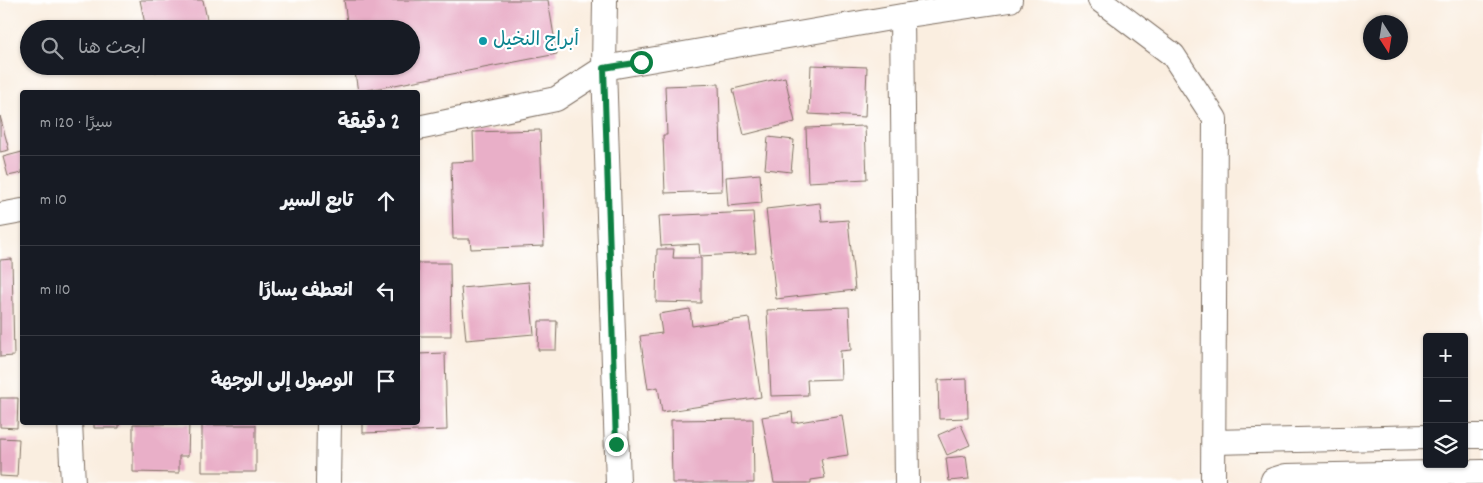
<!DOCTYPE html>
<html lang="ar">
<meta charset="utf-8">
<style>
body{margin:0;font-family:Dekko,"Playpen Sans Arabic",sans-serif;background:#20242c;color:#f1f3f6;direction:rtl}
.controls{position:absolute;right:15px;bottom:15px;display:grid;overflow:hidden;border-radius:5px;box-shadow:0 1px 4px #0004}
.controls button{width:45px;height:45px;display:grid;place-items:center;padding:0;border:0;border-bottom:1px solid #363941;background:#171b24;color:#f1f3f6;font:25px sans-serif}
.compass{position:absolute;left:1363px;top:15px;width:45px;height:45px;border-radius:50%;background:#171b24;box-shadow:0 1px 4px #0004;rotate:168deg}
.stop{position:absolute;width:15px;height:15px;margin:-11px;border:4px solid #0b8043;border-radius:50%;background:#fff}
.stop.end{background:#0b8043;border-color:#fff;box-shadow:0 1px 5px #0008}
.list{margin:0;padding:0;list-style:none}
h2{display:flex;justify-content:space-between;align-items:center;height:65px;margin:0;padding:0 20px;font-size:21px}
h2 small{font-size:16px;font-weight:400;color:#9ea1a6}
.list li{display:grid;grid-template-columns:32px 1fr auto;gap:15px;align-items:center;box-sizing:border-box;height:90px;padding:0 20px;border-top:1px solid #363941}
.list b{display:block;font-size:19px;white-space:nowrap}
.list em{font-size:16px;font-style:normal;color:#9ea1a6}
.icon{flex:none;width:28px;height:28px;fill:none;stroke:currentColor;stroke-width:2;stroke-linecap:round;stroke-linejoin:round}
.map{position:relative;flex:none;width:1483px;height:483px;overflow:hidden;direction:ltr}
.search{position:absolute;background:#171b24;box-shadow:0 1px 4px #0004;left:20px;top:20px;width:400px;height:55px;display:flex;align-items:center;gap:12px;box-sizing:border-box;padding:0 18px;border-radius:28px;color:#9ea1a6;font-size:19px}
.panel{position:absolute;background:#171b24;box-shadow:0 1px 4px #0004;left:20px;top:90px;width:400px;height:335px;border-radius:5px;direction:rtl}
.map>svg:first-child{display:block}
.building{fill:#e9afc8}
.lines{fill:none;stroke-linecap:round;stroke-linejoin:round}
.minor-casing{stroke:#7e6f62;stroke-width:26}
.minor{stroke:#fff;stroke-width:24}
.route{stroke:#0b8043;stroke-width:6}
.culture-dot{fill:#0f9aa8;stroke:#fff;stroke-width:2}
.labels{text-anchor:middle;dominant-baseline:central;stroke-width:4.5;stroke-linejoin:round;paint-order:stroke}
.culture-label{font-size:19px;fill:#0d838f;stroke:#fff;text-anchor:start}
</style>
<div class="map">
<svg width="1483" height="483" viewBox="0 0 1483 483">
<rect width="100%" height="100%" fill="#fff"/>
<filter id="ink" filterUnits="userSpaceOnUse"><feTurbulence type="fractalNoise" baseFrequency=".02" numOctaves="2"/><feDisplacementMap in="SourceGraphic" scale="10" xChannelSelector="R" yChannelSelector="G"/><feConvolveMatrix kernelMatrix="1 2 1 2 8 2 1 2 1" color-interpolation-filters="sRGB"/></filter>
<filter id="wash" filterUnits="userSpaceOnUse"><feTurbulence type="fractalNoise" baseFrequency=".0096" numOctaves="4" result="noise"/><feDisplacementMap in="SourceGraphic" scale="20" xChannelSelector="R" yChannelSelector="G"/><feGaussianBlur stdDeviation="1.12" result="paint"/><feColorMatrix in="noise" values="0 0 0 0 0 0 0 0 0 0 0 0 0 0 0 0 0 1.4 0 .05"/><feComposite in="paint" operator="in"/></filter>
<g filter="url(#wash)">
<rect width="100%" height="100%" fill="#faeee0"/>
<g id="blocks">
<path class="building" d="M140,0H203L209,29H146Z
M344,0H548L557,54L358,92L354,66H411V29H348Z
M811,65L867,67L865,117L809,114Z
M153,66H180V67L155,72Z
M785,77L795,122L744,135L733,89Z
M719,84L722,191L665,193L663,135H667L665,86Z
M0,116L9,150L0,152Z
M865,126L867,179L808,182L806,128Z
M540,130L544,246L471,249L470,239H453L451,162L474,161L473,132Z
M768,137L794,140L791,172L765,169Z
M22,152V173L8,176L3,157Z
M760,174L762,203L728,206L726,177Z
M820,203L822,222L848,220L855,290L776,299L766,209Z
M753,212L756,253L700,256L699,244L661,246L659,216Z
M657,249H674L673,258H701V303L656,302Z
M12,259L14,356L0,357V260Z
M418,263H450L451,336H418Z
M529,282L534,334L466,340L461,288Z
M849,307L851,350L840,351L841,379L807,380L808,395L771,396L767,310Z
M690,309L692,326L749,318L761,397L662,412L658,387L648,389L640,336L662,333L659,314Z
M539,321H557L556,350H538Z
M445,353L447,430L363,433V422H418V354Z
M967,379L968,418L939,419L938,380Z
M0,398H18L17,428L0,427Z
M792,412L793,423L842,415L848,455L821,459L825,478L811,480V483H774L762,417Z
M753,419L754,483H672L671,420Z
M94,422H119V428H94Z
M133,424H189L188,456H179V473L133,472Z
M202,425H256V472H202Z
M961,425L970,445L947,455L938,435Z
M0,438L19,439L17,477L0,476Z
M966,456L969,479L949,481L946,458Z"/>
</g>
</g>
<g filter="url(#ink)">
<use href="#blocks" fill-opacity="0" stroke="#7e6f62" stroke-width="1"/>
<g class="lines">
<g class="minor-casing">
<path id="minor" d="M605,0L604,68L618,483
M1100,0L1173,55L1215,119L1213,483
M902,16L907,483
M418,128L556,99L604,68L902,16L1010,0
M0,215L22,211
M70,422L73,483
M1464,436H1483
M1214,442L1427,437
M328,483L329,422
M1272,483L1273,480L1286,476L1483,472"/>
</g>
<use href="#minor" class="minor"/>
</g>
</g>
<g class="lines" filter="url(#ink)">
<path class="route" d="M616,444L604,68L641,62"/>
</g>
<circle class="culture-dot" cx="483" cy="41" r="5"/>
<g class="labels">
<g class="culture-label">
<text x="493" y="41">أبراج النخيل</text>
</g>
</g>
</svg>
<div class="controls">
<button>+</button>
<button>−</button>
<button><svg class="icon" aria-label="layers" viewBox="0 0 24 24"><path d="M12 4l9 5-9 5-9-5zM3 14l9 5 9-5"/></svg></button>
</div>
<svg class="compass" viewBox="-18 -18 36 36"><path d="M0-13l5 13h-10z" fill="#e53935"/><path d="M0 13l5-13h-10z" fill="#9ea1a6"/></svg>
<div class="stop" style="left:641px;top:62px"></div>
<div class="stop end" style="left:616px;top:444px"></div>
<div class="search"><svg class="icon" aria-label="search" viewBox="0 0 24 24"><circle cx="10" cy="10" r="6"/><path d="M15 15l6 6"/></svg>ابحث هنا</div>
<section class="panel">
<h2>2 دقيقة<small>سيرًا · 120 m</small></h2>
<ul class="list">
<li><svg class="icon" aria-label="ahead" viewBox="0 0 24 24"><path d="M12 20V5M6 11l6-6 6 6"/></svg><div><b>تابع السير</b></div><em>10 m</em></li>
<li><svg class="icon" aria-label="left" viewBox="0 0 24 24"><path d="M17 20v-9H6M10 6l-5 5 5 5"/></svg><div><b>انعطف يسارًا</b></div><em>110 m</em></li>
<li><svg class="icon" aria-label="arrive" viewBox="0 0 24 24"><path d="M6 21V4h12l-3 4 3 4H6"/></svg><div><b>الوصول إلى الوجهة</b></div></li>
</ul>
</section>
</div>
